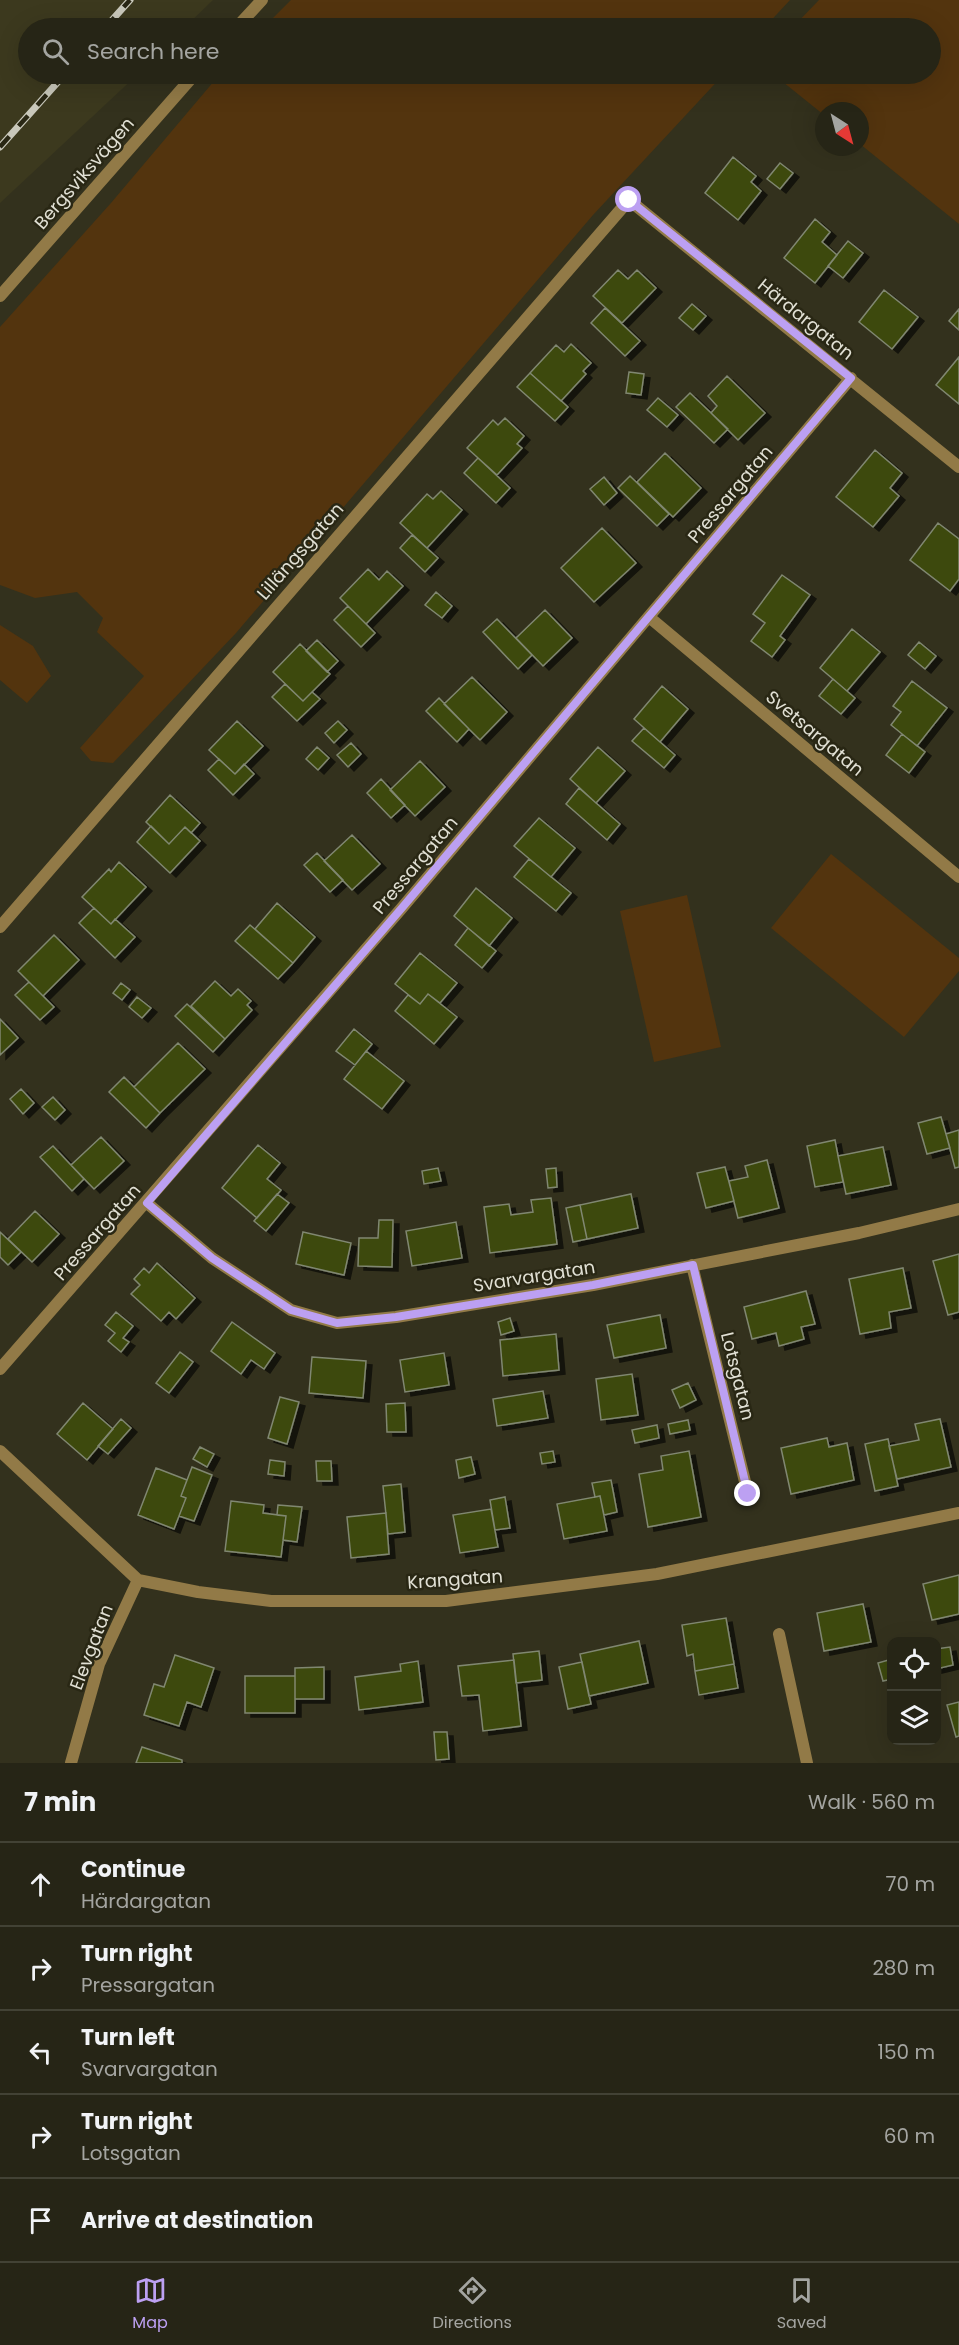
<!DOCTYPE html>
<meta charset="utf-8">
<style>
body{margin:0;font-family:Poppins,sans-serif;background:#323123;color:#f1f3f6}
.controls{position:absolute;right:18px;bottom:18px;display:grid;overflow:hidden;border-radius:12px;box-shadow:0 6px 24px #0002}
.controls button{width:54px;height:54px;display:grid;place-items:center;padding:0;border:0;border-bottom:2px solid #424235;background:#262516;color:#f1f3f6;font:30px sans-serif}
.compass{position:absolute;left:815px;top:102px;width:54px;height:54px;border-radius:50%;background:#262516;box-shadow:0 6px 24px #0002;rotate:144deg}
.stop{position:absolute;width:18px;height:18px;margin:-14px;border:4px solid #bca0f2;border-radius:50%;background:#fff}
.stop.end{background:#bca0f2;border-color:#fff;box-shadow:0 2px 6px #0008}
.list{margin:0;padding:0;list-style:none}
h2{display:flex;justify-content:space-between;align-items:center;height:78px;margin:0;padding:0 24px;font-size:26px}
h2 small{font-size:20px;font-weight:400;color:#a4a5a1}
.list li{display:grid;grid-template-columns:39px 1fr auto;gap:18px;align-items:center;box-sizing:border-box;height:84px;padding:0 24px;border-top:2px solid #424235}
.list b{display:block;font-size:22px;white-space:nowrap}
.list p{margin:0;font-size:20px;white-space:nowrap;color:#a4a5a1}
.list em{font-size:20px;font-style:normal;color:#a4a5a1}
.icon{flex:none;width:33px;height:33px;fill:none;stroke:currentColor;stroke-width:2;stroke-linecap:round;stroke-linejoin:round}
.map{position:relative;flex:none;width:959px;height:1763px;overflow:hidden}
.search{position:absolute;background:#262516;box-shadow:0 6px 24px #0002;left:18px;right:18px;top:18px;height:66px;display:flex;align-items:center;gap:15px;box-sizing:border-box;padding:0 21px;border-radius:33px;color:#a4a5a1;font-size:22px}
.sheet{height:498px;background:#262516}
nav{display:flex;justify-content:space-around;align-items:center;box-sizing:border-box;height:84px;border-top:2px solid #424235;background:#262516;font-size:16px;color:#a4a5a1}
nav a{display:grid;justify-items:center;gap:3px}
nav .on{color:#bca0f2}
.map>svg:first-child{display:block}
.built{fill:#3c391e}
.green{fill:#53340e}
.building{fill:#3c490a;stroke:#808771;stroke-width:1.5;filter:url(#shadow)}
.lines{fill:none;stroke-linecap:round;stroke-linejoin:round}
.minor{stroke:#927a47;stroke-width:12}
.rail-casing{stroke:#c9c8bb;stroke-width:7}
.rail{stroke:#292714;stroke-width:4.5;stroke-dasharray:14;stroke-linecap:butt}
.route{stroke:#bca0f2;stroke-width:8}
.labels{text-anchor:middle;dominant-baseline:central;stroke-width:5;stroke-linejoin:round;paint-order:stroke}
.street-label{font-size:18px;fill:#e1e0d4;stroke:#292714}
</style>
<div class="map">
<svg width="959" height="1763" viewBox="0 0 959 1763">
<defs>
<filter id="shadow"><feDropShadow dx="6" dy="4" stdDeviation="0" flood-color="#0009"/></filter>
</defs>
<rect width="100%" height="100%" fill="#33311d"/>
<path class="built" d="M0,0H213L184,28H28V74H138L0,203Z"/>
<path class="green" d="M291,0H790L764,28H263Z
M819,0H959V224L860,144V111H824V115L773,74H930V28H792Z
M220,74H724L593,215L236,633L113,763L91,761L80,748L144,676L97,632L103,618L77,592L35,598L0,585V327L111,203Z
M0,625L33,646L51,676L27,703L0,680Z
M831,854L959,958V971L904,1037L771,928Z
M687,895L721,1047L654,1062L620,911Z"/>
<path class="building" d="M733,157L756,176L751,182L761,191L738,220L705,193Z
M780,163L793,173L780,189L767,179Z
M815,219L830,232L822,242L837,255L815,283L784,258Z
M848,241L863,253L843,278L828,266Z
M618,270L628,279L637,270L656,288L622,323L593,296Z
M884,290L918,317L892,349L859,322Z
M692,304L706,316L693,330L679,318Z
M605,308L640,341L625,356L591,323Z
M959,309V330L949,321Z
M571,344L591,363L583,371L586,374L561,401L530,373L556,345L564,352Z
M959,357V404L936,385Z
M629,372L644,374L641,395L626,393Z
M530,373L568,407L555,421L517,387Z
M727,376L765,413L738,440L711,413L717,406L708,396Z
M690,393L728,429L714,443L676,407Z
M658,398L678,415L667,427L647,410Z
M505,418L524,436L517,444L522,448L497,475L467,448L493,420L498,425Z
M875,450L902,473L890,488L899,496L873,527L836,497Z
M665,453L701,488L673,517L637,482Z
M478,458L510,488L496,503L464,473Z
M630,476L669,514L657,526L618,488Z
M604,477L617,493L604,505L590,489Z
M441,491L462,510L427,548L400,523L427,494L433,499Z
M938,523L959,539V579L950,591L910,560Z
M602,528L636,563L594,602L561,568Z
M412,535L438,558L425,572L400,548Z
M368,569L379,580L387,571L403,586L366,624L340,598Z
M782,575L810,595L780,636L785,640L772,657L751,641L765,623L753,614Z
M436,592L452,606L442,618L425,605Z
M348,606L375,633L361,647L334,620Z
M545,610L572,638L543,666L516,638Z
M497,619L532,655L518,669L483,632Z
M852,629L880,652L847,691L820,668Z
M317,640L338,661L327,672L306,651Z
M919,642L936,656L925,669L908,655Z
M300,644L330,674L303,701L273,672Z
M472,677L507,712L480,740L444,704Z
M833,679L855,698L841,714L819,696Z
M912,681L947,708L917,746L891,725L901,712L893,706Z
M285,684L303,701L312,692L320,699L297,721L272,697Z
M662,686L688,709L660,742L634,719Z
M439,698L469,729L457,742L426,711Z
M237,721L263,746L235,774L209,750Z
M338,721L347,730L334,743L325,733Z
M644,728L675,755L664,768L632,741Z
M902,734L925,752L909,773L886,755Z
M351,743L361,754L348,767L337,755Z
M317,747L329,758L318,770L306,759Z
M598,747L625,771L596,803L570,779Z
M219,759L235,774L244,764L254,774L233,795L208,770Z
M420,761L445,787L415,816L390,790Z
M381,779L405,805L391,818L367,793Z
M579,788L620,824L607,840L566,804Z
M170,795L200,823L191,833L185,827L169,844L146,822Z
M539,818L575,848L551,877L514,846Z
M151,826L169,844L185,827L200,841L170,873L137,842Z
M352,835L380,864L352,890L324,861Z
M317,853L343,880L330,892L304,865Z
M529,859L571,893L556,911L514,877Z
M119,862L146,887L111,924L82,897L109,869L111,872Z
M476,888L512,918L489,946L454,916Z
M277,903L315,937L293,963L255,929Z
M94,908L111,924L115,919L135,937L115,958L79,923Z
M250,925L293,963L278,979L235,941Z
M468,928L496,951L482,968L455,945Z
M54,935L79,960L43,996L18,971Z
M420,953L457,983L440,1003L428,994L420,1004L395,984Z
M215,981L231,996L238,989L251,1001L247,1005L252,1010L225,1039L191,1006Z
M29,982L54,1007L40,1020L15,995Z
M121,983L130,990L122,1000L113,993Z
M428,994L457,1017L434,1044L395,1011L408,995L420,1004Z
M137,997L151,1008L142,1018L129,1007Z
M187,1004L225,1039L213,1052L175,1016Z
M0,1019L18,1038L0,1055Z
M354,1029L372,1044L355,1065L336,1051Z
M178,1043L205,1069L160,1113L134,1087Z
M366,1051L404,1081L382,1109L344,1079Z
M124,1077L160,1113L146,1128L109,1092Z
M21,1089L34,1103L23,1114L10,1099Z
M53,1097L65,1110L55,1120L42,1107Z
M941,1117L950,1148L927,1154L918,1123Z
M959,1130V1167L955,1168L946,1134Z
M101,1137L124,1161L94,1189L71,1165Z
M835,1140L843,1182L815,1187L807,1146Z
M258,1145L280,1163L267,1179L281,1190L257,1218L222,1188Z
M53,1146L84,1179L72,1191L40,1157Z
M883,1147L891,1185L846,1194L838,1156Z
M767,1160L779,1208L738,1218L729,1181L748,1177L745,1166Z
M725,1167L734,1201L706,1208L697,1173Z
M438,1168L441,1181L424,1184L422,1171Z
M556,1168L557,1187L548,1188L546,1169Z
M277,1194L289,1203L266,1231L254,1221Z
M631,1194L638,1228L587,1239L580,1205Z
M551,1198L557,1244L490,1253L484,1207L509,1204L511,1215L533,1212L531,1200Z
M580,1205L587,1239L573,1242L566,1208Z
M35,1211L59,1234L32,1262L8,1239Z
M379,1220H393L392,1267L358,1266L359,1238H378Z
M456,1222L462,1258L412,1266L406,1231Z
M0,1232L21,1252L8,1265L0,1257Z
M303,1232L351,1243L344,1275L296,1264Z
M959,1254V1312L948,1315L933,1261Z
M157,1263L195,1298L176,1319L169,1312L161,1321L131,1294L140,1285L134,1279L144,1268L149,1273Z
M903,1268L911,1308L889,1312L891,1328L860,1334L849,1279Z
M806,1291L815,1324L801,1327L804,1339L779,1346L776,1333L752,1339L744,1307Z
M116,1312L133,1326L123,1338L129,1342L121,1352L108,1341L115,1333L105,1325Z
M660,1315L666,1348L614,1358L607,1325Z
M510,1318L514,1331L501,1335L498,1322Z
M232,1322L275,1353L264,1369L251,1360L241,1374L211,1351Z
M556,1334L559,1370L503,1376L500,1340Z
M180,1352L193,1362L169,1393L156,1383Z
M444,1353L449,1385L405,1392L400,1360Z
M312,1357L366,1361L363,1398L309,1393Z
M632,1374L638,1415L601,1420L596,1379Z
M688,1383L696,1400L680,1408L672,1390Z
M543,1391L548,1418L497,1426L493,1399Z
M280,1397L299,1402L287,1444L268,1438Z
M83,1403L113,1429L87,1460L57,1434Z
M405,1403L406,1432H387L386,1404Z
M121,1419L131,1428L108,1454L98,1446Z
M940,1419L951,1467L897,1479L889,1446L919,1440L915,1424Z
M688,1420L690,1430L670,1434L668,1424Z
M657,1425L659,1438L635,1443L632,1430Z
M827,1438L829,1447L847,1443L854,1480L791,1494L781,1448Z
M888,1439L898,1486L875,1491L865,1444Z
M200,1447L214,1454L207,1467L193,1459Z
M553,1451L555,1462L542,1464L540,1453Z
M689,1451L701,1517L648,1527L639,1474L663,1470L661,1456Z
M471,1457L475,1474L459,1478L456,1460Z
M270,1460L285,1462L284,1476L268,1474Z
M316,1461H331L332,1481H317Z
M192,1467L212,1475L194,1521L179,1516L186,1498L181,1496Z
M156,1468L187,1480L181,1496L186,1498L174,1529L138,1515Z
M611,1480L617,1512L604,1515L600,1496L595,1497L592,1483Z
M401,1484L405,1532L388,1534L383,1486Z
M600,1496L607,1531L564,1539L557,1504Z
M505,1497L510,1528L495,1530L490,1500Z
M231,1501L264,1505L263,1513L286,1516L281,1557L225,1551Z
M278,1505L302,1507L297,1542L283,1540L286,1516L277,1515Z
M491,1509L498,1547L460,1553L453,1515Z
M386,1513L389,1554L351,1558L347,1517Z
M959,1575V1614L932,1620L923,1584Z
M863,1604L871,1642L824,1651L817,1613Z
M726,1618L734,1664L695,1671L693,1654L687,1656L682,1625Z
M639,1641L648,1683L589,1696L580,1654Z
M950,1647L953,1665L936,1669V1649Z
M539,1651L542,1680L516,1683L513,1654Z
M175,1655L214,1668L201,1707L187,1702L179,1726L144,1715L154,1684L164,1687Z
M892,1659V1679L883,1681L878,1663Z
M514,1660L521,1726L483,1731L479,1695L462,1696L458,1666Z
M418,1661L423,1702L359,1710L355,1677L401,1671L400,1664Z
M582,1662L591,1704L568,1709L559,1667Z
M734,1664L738,1688L699,1695L695,1671Z
M324,1667V1699H295V1668Z
M245,1676H295V1713H245Z
M959,1702V1736L956,1737L947,1705Z
M434,1732H447L449,1759L436,1760Z
M142,1747L182,1760V1763H136Z"/>
<g class="lines">
<path class="minor" d="M236,28L262,0
M0,296L195,74
M649,617L959,877
M0,927L629,200L959,467
M147,1203L212,1258L291,1310L337,1323L396,1317L593,1285L859,1233L959,1209
M692,1265L748,1494
M0,1369L401,909L851,378
M0,1451L138,1580L198,1592L271,1601H446L657,1574L959,1513
M779,1634L807,1763
M71,1763L99,1664L138,1580"/>
<g class="rail-casing">
<path id="rail" d="M105,28L130,0
M0,147L65,74"/>
</g>
<use href="#rail" class="rail"/>
</g>
<g class="lines">
<path class="route" d="M629,200L851,378L401,909L147,1203L212,1258L291,1310L337,1323L396,1317L593,1285L693,1265L748,1494"/>
</g>
<g class="labels">
<g class="street-label">
<text transform="translate(84 173) rotate(-49)">Bergsviksvägen</text>
<text transform="translate(806 319) rotate(39)">Härdargatan</text>
<text transform="translate(730 494) rotate(-50)">Pressargatan</text>
<text transform="translate(300 551) rotate(-49)">Lillängsgatan</text>
<text transform="translate(815 733) rotate(40)">Svetsargatan</text>
<text transform="translate(415 865) rotate(-50)">Pressargatan</text>
<text transform="translate(97 1232) rotate(-49)">Pressargatan</text>
<text transform="translate(534 1276) rotate(-9)">Svarvargatan</text>
<text transform="translate(738 1376) rotate(76)">Lotsgatan</text>
<text transform="translate(455 1579) rotate(-4)">Krangatan</text>
<text transform="translate(91 1647) rotate(-69)">Elevgatan</text>
</g>
</g>
</svg>
<div class="controls">
<button><svg class="icon" aria-label="locate" viewBox="0 0 24 24"><circle cx="12" cy="12" r="6"/><path d="M12 2v4M12 18v4M2 12h4M18 12h4"/></svg></button>
<button><svg class="icon" aria-label="layers" viewBox="0 0 24 24"><path d="M12 4l9 5-9 5-9-5zM3 14l9 5 9-5"/></svg></button>
</div>
<svg class="compass" viewBox="-18 -18 36 36"><path d="M0-13l5 13h-10z" fill="#e53935"/><path d="M0 13l5-13h-10z" fill="#a4a5a1"/></svg>
<div class="stop" style="left:629px;top:200px"></div>
<div class="stop end" style="left:748px;top:1494px"></div>
<div class="search"><svg class="icon" aria-label="search" viewBox="0 0 24 24"><circle cx="10" cy="10" r="6"/><path d="M15 15l6 6"/></svg>Search here</div>
</div>
<section class="sheet">
<h2>7 min<small>Walk · 560 m</small></h2>
<ul class="list">
<li><svg class="icon" aria-label="ahead" viewBox="0 0 24 24"><path d="M12 20V5M6 11l6-6 6 6"/></svg><div><b>Continue</b><p>Härdargatan</p></div><em>70 m</em></li>
<li><svg class="icon" aria-label="right" viewBox="0 0 24 24"><path d="M7 20v-9h11M14 6l5 5-5 5"/></svg><div><b>Turn right</b><p>Pressargatan</p></div><em>280 m</em></li>
<li><svg class="icon" aria-label="left" viewBox="0 0 24 24"><path d="M17 20v-9H6M10 6l-5 5 5 5"/></svg><div><b>Turn left</b><p>Svarvargatan</p></div><em>150 m</em></li>
<li><svg class="icon" aria-label="right" viewBox="0 0 24 24"><path d="M7 20v-9h11M14 6l5 5-5 5"/></svg><div><b>Turn right</b><p>Lotsgatan</p></div><em>60 m</em></li>
<li><svg class="icon" aria-label="arrive" viewBox="0 0 24 24"><path d="M6 21V4h12l-3 4 3 4H6"/></svg><div><b>Arrive at destination</b></div></li>
</ul>
</section>
<nav>
<a class="on"><svg class="icon" aria-label="map" viewBox="0 0 24 24"><path d="M3 6l6-2 6 2 6-2v14l-6 2-6-2-6 2zM9 4v14M15 6v14"/></svg>Map</a>
<a><svg class="icon" aria-label="directions" viewBox="0 0 24 24"><path d="M12 3l9 9-9 9-9-9zM9 14v-3h6M13 9l2 2-2 2"/></svg>Directions</a>
<a><svg class="icon" aria-label="saved" viewBox="0 0 24 24"><path d="M7 4h10v16l-5-4-5 4z"/></svg>Saved</a>
</nav>
